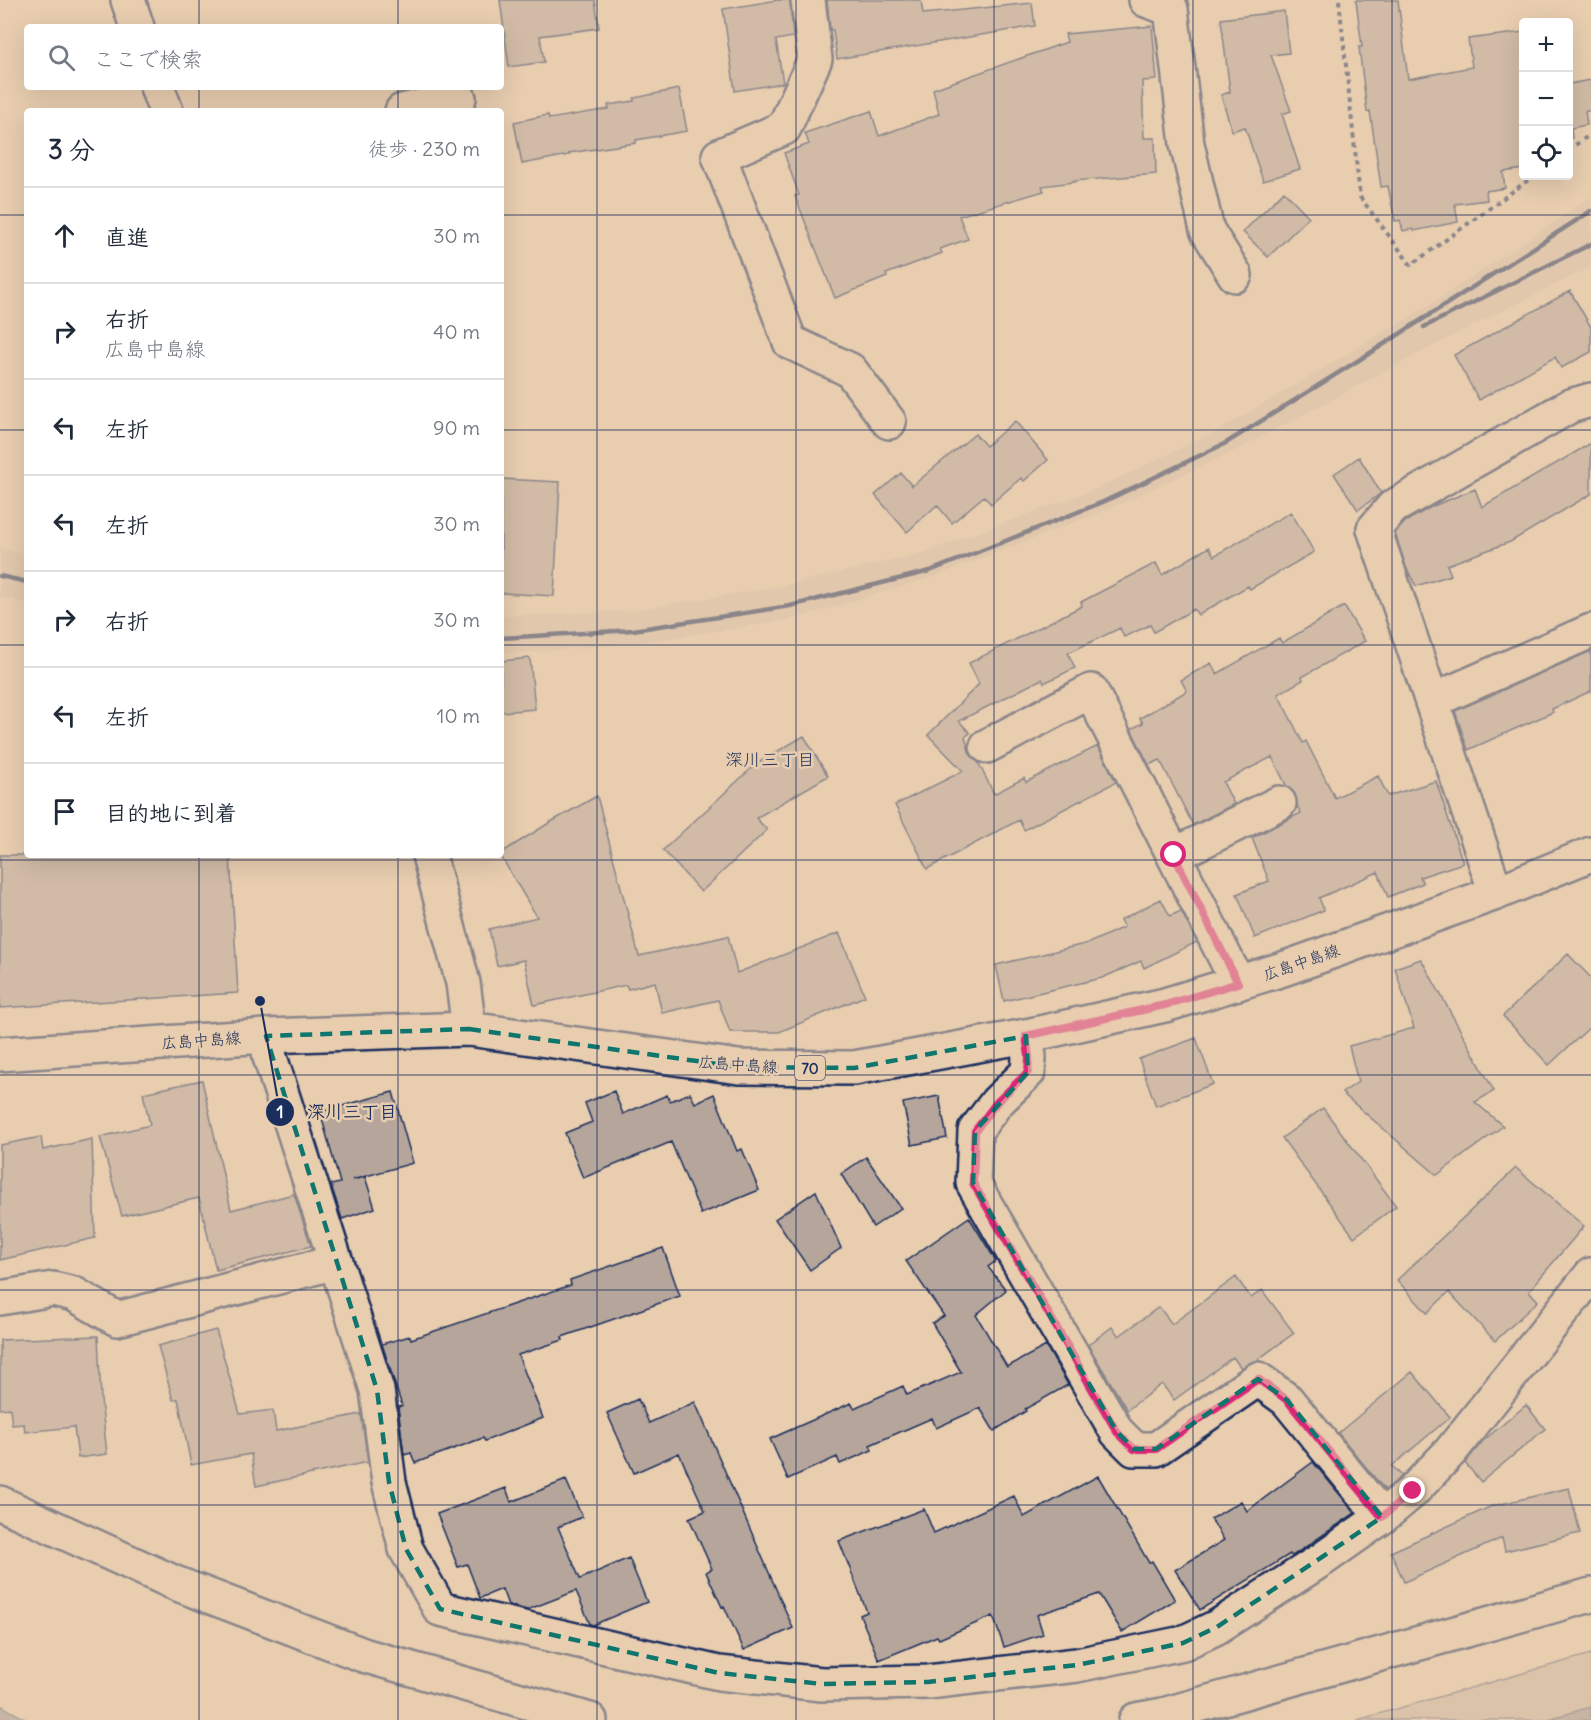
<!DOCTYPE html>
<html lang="ja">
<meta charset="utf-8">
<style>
body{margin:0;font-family:Delius,"Klee One",sans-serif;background:#f6f6f7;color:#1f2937}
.controls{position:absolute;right:18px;top:18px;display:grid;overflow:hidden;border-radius:6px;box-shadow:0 6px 24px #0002}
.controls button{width:54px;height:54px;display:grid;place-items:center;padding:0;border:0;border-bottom:2px solid #e0e1e3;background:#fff;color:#1f2937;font:30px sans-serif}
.stop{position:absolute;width:18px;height:18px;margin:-14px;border:4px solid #db2777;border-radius:50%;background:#fff}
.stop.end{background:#db2777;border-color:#fff;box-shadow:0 2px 6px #0008}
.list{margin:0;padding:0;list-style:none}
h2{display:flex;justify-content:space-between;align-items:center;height:78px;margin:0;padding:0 24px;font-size:26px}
h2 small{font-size:20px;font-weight:400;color:#747a83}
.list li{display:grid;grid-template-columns:39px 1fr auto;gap:18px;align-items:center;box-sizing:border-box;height:96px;padding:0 24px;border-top:2px solid #e0e1e3}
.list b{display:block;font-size:22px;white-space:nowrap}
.list p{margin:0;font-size:20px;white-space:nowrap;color:#747a83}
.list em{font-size:20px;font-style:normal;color:#747a83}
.icon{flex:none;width:33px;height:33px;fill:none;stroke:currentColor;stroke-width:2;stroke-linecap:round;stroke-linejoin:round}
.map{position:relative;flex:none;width:1591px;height:1720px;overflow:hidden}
.search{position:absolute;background:#fff;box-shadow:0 6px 24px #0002;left:24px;top:24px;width:480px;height:66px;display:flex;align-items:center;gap:15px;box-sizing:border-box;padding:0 21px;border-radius:6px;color:#747a83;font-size:22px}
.panel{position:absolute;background:#fff;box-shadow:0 6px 24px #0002;left:24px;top:108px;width:480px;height:750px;border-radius:6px}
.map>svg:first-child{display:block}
.built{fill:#d9c1a9}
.green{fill:#cab6a3;stroke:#727280;stroke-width:1.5}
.water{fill:#a19794;stroke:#6b6d7e;stroke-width:1.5}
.building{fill:#b5a59b;stroke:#1b2f5e;stroke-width:1.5}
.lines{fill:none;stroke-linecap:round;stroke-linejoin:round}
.minor-casing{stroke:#1b2f5e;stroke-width:38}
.major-casing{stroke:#1b2f5e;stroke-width:38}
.path{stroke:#1b2f5e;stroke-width:4;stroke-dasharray:4.5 4.5;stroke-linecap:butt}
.minor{stroke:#e8cdaf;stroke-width:33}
.major{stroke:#e8cdaf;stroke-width:33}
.rail{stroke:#1b2f5e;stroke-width:4.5}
.route{stroke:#db2777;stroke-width:8}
.marked{fill:none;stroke:#0f766e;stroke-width:4.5;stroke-dasharray:12 8;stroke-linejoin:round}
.grid{fill:none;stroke:#1b2f5e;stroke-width:1.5;stroke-opacity:0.55}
.labels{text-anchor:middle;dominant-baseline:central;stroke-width:5;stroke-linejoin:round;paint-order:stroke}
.shield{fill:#e8cdaf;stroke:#585e76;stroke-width:1.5}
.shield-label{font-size:15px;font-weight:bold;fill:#1b2f5e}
.street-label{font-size:16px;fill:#1b2f5e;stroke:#e8cdaf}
.neighbourhood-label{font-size:18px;fill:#1b2f5e;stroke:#e8cdaf}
.leader{fill:none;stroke:#1b2f5e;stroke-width:2}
.callout-dot{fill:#1b2f5e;stroke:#e8cdaf;stroke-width:2}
.mark-label{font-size:18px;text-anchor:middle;font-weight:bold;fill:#fff}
.callout-label{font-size:18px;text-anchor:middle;font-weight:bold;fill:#1b2f5e;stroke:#e8cdaf;stroke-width:5;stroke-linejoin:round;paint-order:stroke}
</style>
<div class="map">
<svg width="1591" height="1720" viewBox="0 0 1591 1720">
<rect width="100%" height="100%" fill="#e8cdaf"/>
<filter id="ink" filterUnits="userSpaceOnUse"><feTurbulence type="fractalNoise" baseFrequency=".0167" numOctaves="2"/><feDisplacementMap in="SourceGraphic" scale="12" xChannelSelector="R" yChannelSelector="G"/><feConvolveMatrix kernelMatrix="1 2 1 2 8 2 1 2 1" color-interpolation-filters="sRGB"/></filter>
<g filter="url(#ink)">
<path class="built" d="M1591,197V267L1452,336L1232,452L1106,510L933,577L793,619L637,643L534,652L501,653V616L629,611L783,586L923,553L1096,489L1219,430L1433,303Z
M0,548L27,555V603L0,597Z"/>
<path class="green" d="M1591,1654V1707L1545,1720H1357Z"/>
<path class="water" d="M0,1705L27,1720H0Z
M1591,1707V1720H1545Z"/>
<path class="building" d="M500,0H595L599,28L540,36L544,62L509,67Z
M778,0H790L793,37L776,40L783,83L735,91L723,9Z
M827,0H921L923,14L1032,3L1035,26L837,59L833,30H830Z
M1356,0H1398L1408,79L1472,67L1468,39L1524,32V169L1503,172L1505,188L1486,191L1487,200L1455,204L1458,222L1414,231L1413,229L1403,231L1400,220L1395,221L1388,186L1381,187L1370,111L1367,112L1359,47H1362Z
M1284,11L1289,53L1271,55L1291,111L1282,114L1300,169L1263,181L1245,127L1232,131L1221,95L1230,92L1221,19Z
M1152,26L1157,80L1142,81L1144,138H1155L1156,174L1073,181L1074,182L1042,186L1044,191L959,216L968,239L940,249L942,253L886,274L887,277L835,298L795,196L799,195L784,153L809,144L805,133L871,111L879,136L939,114L933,89L1067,42L1065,34Z
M1591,80V111H1585L1587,125L1571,128L1572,138L1569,139V84Z
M679,89L687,131L636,140V143L569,153V155L522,164L514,122L548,115L549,119L609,109L608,105L634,101V98Z
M1284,191L1309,217L1268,257L1243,232Z
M1570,291L1591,327V352L1561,368L1555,357L1479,400L1454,355Z
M1015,421L1048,460L1024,481L1021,478L991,504L984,496L952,523L937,505L907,532L875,495L901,473L912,486L975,434L986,446Z
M1591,443V494L1510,542L1447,565L1451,575L1416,586L1406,567L1395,533L1405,522L1431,507L1475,489L1482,507Z
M1359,457L1381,493L1358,510L1334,474Z
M501,479L560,482L554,596L501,593Z
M1291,512L1314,552L1250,589L1248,586L1198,615L1194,609L1154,632L1150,625L1124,637L1120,628L1068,653L1075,668L1044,683L1042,679L959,721L970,733L965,737L970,754L978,762L994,794L1024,778L1026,782L1098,746L1116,782L1024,830L1019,820L927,869L895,805L963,771L928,735L979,684L969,663L1082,606L1081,602L1156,563L1162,575L1209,547L1214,556Z
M1344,606L1365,641L1302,677L1303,680L1278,694L1303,743L1306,741L1335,798L1378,776L1388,796L1436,781L1463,863L1420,877L1423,883L1388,897L1378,872L1319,898L1324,910L1255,938L1237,894L1269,881L1252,838L1301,813L1297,806L1295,794L1287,787L1272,757L1223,782L1234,804L1193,825L1160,760L1149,765L1131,729L1143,723L1140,718L1187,691L1181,680L1211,663L1217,674L1279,638L1282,643Z
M1591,651V691L1552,709L1553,712L1468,750L1455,711Z
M530,658L535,709L501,712V661Z
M804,736L828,776L756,818L767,830L701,892L663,850L757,763Z
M597,796L639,956L728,936L737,973L839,933L865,996L779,1032H730L718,1000L662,1013L655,982L628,989L626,985L534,1005L524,960L497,966L489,929L537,917L500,855L501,853L549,823Z
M0,855H230L238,993L0,1008Z
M1161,899L1170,916L1181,911L1197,942L1144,968L1141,961L1102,978L1004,1001L996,965L1089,943L1124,927L1120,920Z
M1568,954L1591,978V1026L1549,1065L1503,1016Z
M1421,959L1494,1091L1475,1102L1503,1126L1437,1175L1342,1093L1358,1082L1349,1046L1414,1028L1395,968Z
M1196,1038L1213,1084L1156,1106L1139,1059Z
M202,1080L231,1210L294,1194L311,1246L216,1270L199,1198L122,1216L100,1137L150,1125L143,1093Z
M614,1091L623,1114L667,1095L670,1101L690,1093L695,1103L714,1094L737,1151L742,1149L759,1190L701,1214L671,1142L583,1178L565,1133L592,1122L585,1103Z
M393,1092L413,1163L352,1180L365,1177L375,1208L342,1219L331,1185L340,1183L320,1112Z
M939,1096L947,1138L912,1145L903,1103Z
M1323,1108L1396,1206L1354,1237L1282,1138Z
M41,1137L43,1150L92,1139L95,1238L0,1260V1145Z
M866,1157L901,1208L873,1227L841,1174Z
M1516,1168L1584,1226L1529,1291L1538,1301L1495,1341L1449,1292L1427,1313L1397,1280Z
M816,1191L841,1248L810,1270L775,1219Z
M969,1217L996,1261L988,1267L1006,1290L976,1315L1007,1367L1046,1346L1068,1385L1025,1409L1026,1411L994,1431L980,1408L936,1428L932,1418L870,1445L872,1450L840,1464L837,1457L788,1479L770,1439L851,1403L854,1408L903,1386L907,1395L961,1372L932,1323L944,1316L906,1261Z
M663,1248L680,1296L562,1337L563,1340L518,1355L543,1418L485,1441L483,1438L415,1463L411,1453L404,1455L398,1407L402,1406L382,1344L410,1336L411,1339L571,1285L570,1280Z
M1236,1277L1251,1298L1262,1290L1294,1333L1256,1361L1241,1368L1233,1357L1174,1400L1162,1384L1127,1410L1088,1345L1112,1327L1119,1336L1159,1307L1172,1324Z
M216,1330L240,1414L273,1410L276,1431L361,1414L368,1462L256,1486L251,1454L191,1465L178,1399L173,1400L158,1346Z
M98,1336L101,1399L107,1454L78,1458L74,1427L25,1432L24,1424L12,1425L10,1408L0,1409V1340Z
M1412,1372L1450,1417L1392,1466L1402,1476L1385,1490L1338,1433Z
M638,1399L649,1423L695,1402L793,1628L744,1650L724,1606L722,1607L706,1572L712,1569L689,1518L705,1511L679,1453L634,1473L607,1413Z
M1526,1405L1545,1429L1481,1482L1465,1463L1483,1441Z
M1313,1462L1355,1513L1292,1556L1290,1554L1200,1610L1175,1570L1224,1540L1211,1519L1241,1501L1247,1511Z
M1098,1476L1149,1563L1152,1561L1175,1600L1122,1632L1099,1594L1037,1615L1043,1634L1004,1647L993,1616L939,1639L937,1636L879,1660L860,1615L867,1612L839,1541L924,1509L934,1533L1014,1496L1024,1517Z
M566,1480L582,1517L558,1527L580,1579L629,1558L647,1602L593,1625L590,1624L576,1591L527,1610L508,1605L502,1589L480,1598L467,1564L458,1567L437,1514L506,1488L511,1502Z
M1569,1488L1580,1533L1505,1551L1502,1538L1404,1582L1391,1552L1492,1506Z"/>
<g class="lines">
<g class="minor-casing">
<path id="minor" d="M128,0L137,27
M808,0L815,59L784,128L719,156L790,342L850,370L889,422
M1146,0L1171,9L1187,144L1207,230L1235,275
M157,87L166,111
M402,111L459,98
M1432,701L1591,631
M987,746L1091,691L1238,983
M429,855L463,983L469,1029
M1174,855L1279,803
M1496,893L1374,529L1393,507L1570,406L1591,400
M266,1036L270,1057L377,1390L389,1482L406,1549L440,1609L719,1673L822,1684L928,1682L1077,1665L1183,1643L1217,1627L1324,1558L1382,1517L1413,1491L1451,1451L1591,1275
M1026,1036L1029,1057L1028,1072L997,1102L975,1131L973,1183L1117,1432L1134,1449H1156L1258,1379L1287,1400L1382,1517
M0,1298L53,1289L74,1294L117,1319L336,1262
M0,1503L175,1583L363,1655L590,1720
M1136,1720L1163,1715L1591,1595"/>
</g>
<g class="major-casing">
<path id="major" d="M0,1054L266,1036L469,1029L739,1067L854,1068L1026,1036L1165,1005L1283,969L1496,893L1591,854"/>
</g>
<path class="path" d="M1339,0L1360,197L1411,265L1534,176
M1568,150L1591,134"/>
<use href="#minor" class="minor"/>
<use href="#major" class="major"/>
<path class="rail" d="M1424,327L1591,244
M0,576L27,582
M501,638L633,630L790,606L930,571L1103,502L1226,443L1367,355L1591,211"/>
</g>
</g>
<g class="lines" filter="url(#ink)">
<path class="route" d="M1174,855L1238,983L1165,1005L1026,1036L1029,1057L1028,1072L997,1102L975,1131L973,1183L1117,1432L1134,1449H1156L1258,1379L1287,1400L1382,1517L1413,1491"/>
</g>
<path d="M0 0H1591V1720H0ZM469,1029L739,1067L854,1068L1026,1036L1028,1072L975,1131L973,1183L1117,1432L1134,1449H1156L1258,1379L1287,1400L1382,1517L1217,1627L1183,1643L1077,1665L928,1682L822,1684L719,1673L440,1609L406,1549L389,1482L377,1390L266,1036Z" fill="#e8cdaf" fill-opacity=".55" fill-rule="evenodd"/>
<path class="marked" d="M469,1029L739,1067L854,1068L1026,1036L1028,1072L975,1131L973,1183L1117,1432L1134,1449H1156L1258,1379L1287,1400L1382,1517L1217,1627L1183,1643L1077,1665L928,1682L822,1684L719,1673L440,1609L406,1549L389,1482L377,1390L266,1036Z"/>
<path class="grid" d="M199,0V27M398,0V27M597,0V1720M796,0V1720M994,0V1720M1193,0V1720M1392,0V1720M199,87V111M398,87V111M0,215H27M501,215H1591M0,430H27M501,430H1591M0,645H27M501,645H1591M199,855V1720M398,855V1720M0,860H1591M0,1075H1591M0,1290H1591M0,1505H1591"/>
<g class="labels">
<rect class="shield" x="795" y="1056" width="30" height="24" rx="4.5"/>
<g class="shield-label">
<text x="810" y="1068">70</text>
</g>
<g class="street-label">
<text transform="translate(1301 962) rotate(-19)">広島中島線</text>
<text transform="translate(201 1040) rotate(-4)">広島中島線</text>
<text transform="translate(738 1064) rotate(4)">広島中島線</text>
</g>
<g class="neighbourhood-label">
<text x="770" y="759">深川三丁目</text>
</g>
</g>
<path class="leader" d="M260 1001L280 1112"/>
<g class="callout-dot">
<circle cx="260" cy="1001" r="6"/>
<circle cx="280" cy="1112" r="15"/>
</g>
<g class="mark-label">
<text x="280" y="1118">1</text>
</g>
<g class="callout-label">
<text x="352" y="1118">深川三丁目</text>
</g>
</svg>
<div class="controls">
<button>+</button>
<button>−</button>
<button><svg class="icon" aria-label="locate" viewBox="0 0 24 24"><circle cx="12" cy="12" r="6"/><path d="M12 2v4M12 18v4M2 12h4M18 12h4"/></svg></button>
</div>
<div class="stop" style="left:1174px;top:855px"></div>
<div class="stop end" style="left:1413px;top:1491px"></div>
<div class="search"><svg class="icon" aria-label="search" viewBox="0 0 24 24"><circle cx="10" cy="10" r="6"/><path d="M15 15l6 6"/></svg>ここで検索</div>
<section class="panel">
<h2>3 分<small>徒歩 · 230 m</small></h2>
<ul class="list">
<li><svg class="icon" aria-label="ahead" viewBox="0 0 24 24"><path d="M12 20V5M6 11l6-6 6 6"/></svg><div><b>直進</b></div><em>30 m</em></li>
<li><svg class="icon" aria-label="right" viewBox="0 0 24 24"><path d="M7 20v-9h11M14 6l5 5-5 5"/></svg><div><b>右折</b><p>広島中島線</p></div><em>40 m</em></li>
<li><svg class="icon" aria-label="left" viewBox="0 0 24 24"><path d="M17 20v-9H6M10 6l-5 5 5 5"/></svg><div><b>左折</b></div><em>90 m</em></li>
<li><svg class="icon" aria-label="left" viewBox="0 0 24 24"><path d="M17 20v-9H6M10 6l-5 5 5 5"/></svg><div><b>左折</b></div><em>30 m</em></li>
<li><svg class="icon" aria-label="right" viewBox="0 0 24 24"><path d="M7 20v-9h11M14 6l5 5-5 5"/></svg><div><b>右折</b></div><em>30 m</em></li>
<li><svg class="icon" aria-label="left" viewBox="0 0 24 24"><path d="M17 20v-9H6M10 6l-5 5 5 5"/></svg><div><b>左折</b></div><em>10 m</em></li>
<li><svg class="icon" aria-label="arrive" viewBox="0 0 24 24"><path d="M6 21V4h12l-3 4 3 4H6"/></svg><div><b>目的地に到着</b></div></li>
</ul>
</section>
</div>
